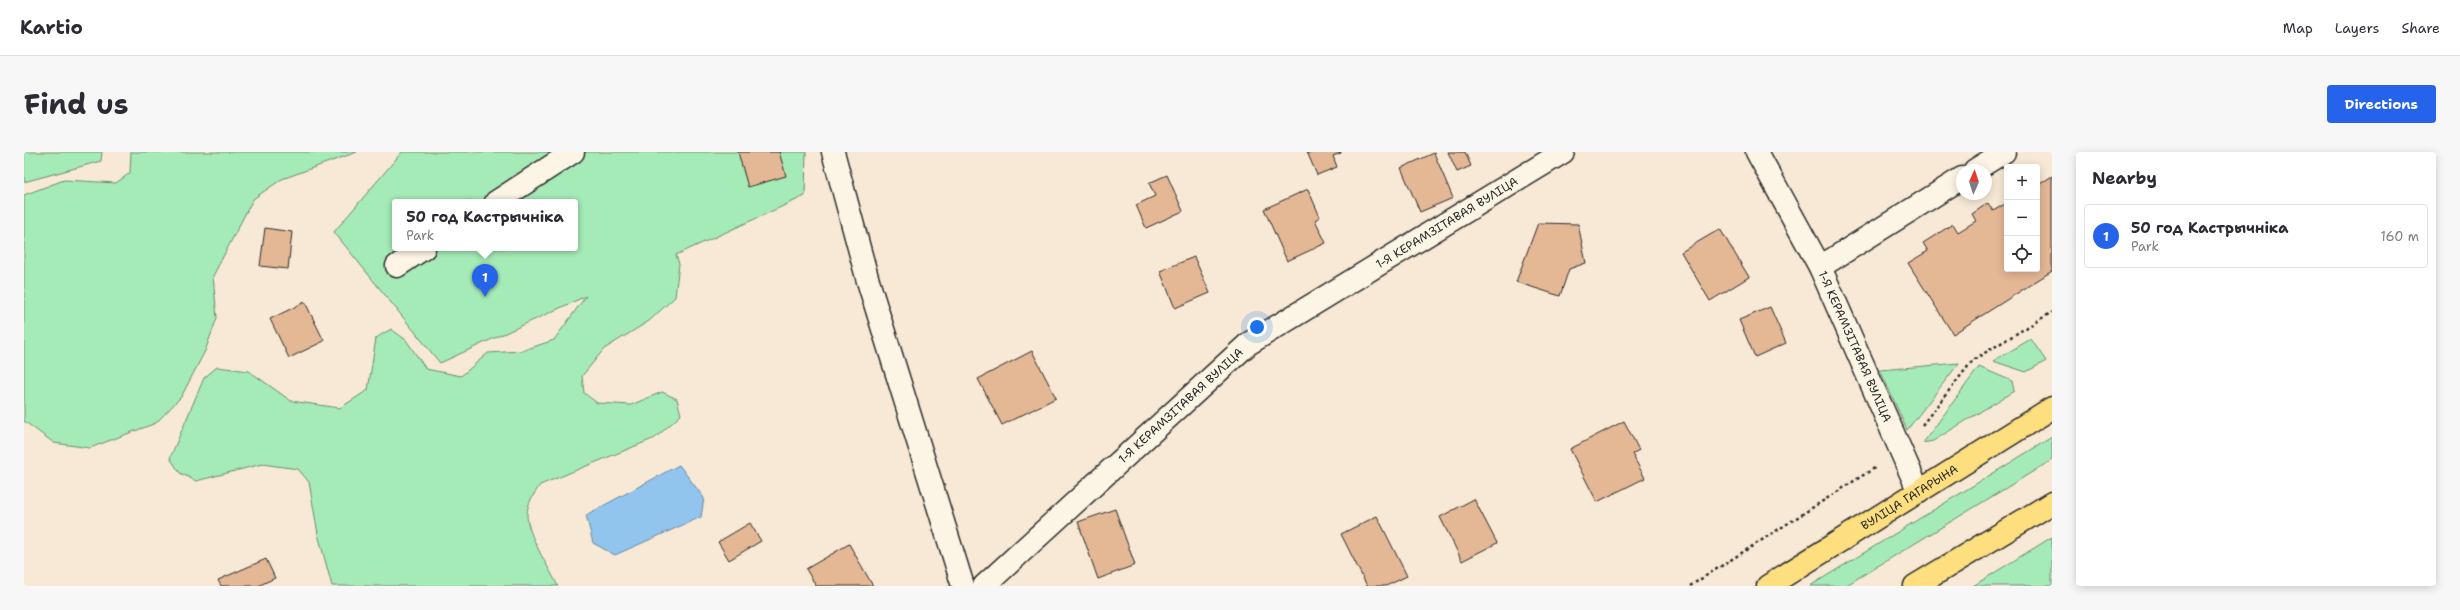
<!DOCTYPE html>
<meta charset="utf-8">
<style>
body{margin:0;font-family:"Shantell Sans",sans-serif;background:#f7f7f7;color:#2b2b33}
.controls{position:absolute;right:12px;top:12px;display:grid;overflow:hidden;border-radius:4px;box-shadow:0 2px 10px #0003}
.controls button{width:36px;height:36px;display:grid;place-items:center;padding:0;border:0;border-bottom:1px solid #e1e1e2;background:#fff;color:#2b2b33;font:20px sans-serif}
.compass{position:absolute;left:1932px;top:12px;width:36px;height:36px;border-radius:50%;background:#fff;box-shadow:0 2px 10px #0003;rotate:3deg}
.you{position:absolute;left:1233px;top:175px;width:14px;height:14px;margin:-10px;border:3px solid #fff;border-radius:50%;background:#1a73e8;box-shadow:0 0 0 6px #1a73e833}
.badge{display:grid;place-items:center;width:26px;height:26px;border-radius:50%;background:#2563eb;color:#fff;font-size:13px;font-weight:700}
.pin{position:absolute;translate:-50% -33px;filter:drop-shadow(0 1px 2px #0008)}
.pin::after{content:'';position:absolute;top:21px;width:14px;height:12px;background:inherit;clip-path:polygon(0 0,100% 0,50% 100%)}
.popup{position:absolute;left:368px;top:47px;width:186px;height:52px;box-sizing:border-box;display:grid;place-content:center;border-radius:4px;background:#fff;filter:drop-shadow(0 1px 3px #0005);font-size:13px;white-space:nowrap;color:#7c7c81}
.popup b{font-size:15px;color:#2b2b33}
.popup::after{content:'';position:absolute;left:50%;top:100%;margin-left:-8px;border:8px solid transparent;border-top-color:#fff}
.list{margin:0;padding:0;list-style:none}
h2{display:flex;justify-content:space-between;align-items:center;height:52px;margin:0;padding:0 16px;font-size:17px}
h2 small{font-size:13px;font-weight:400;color:#7c7c81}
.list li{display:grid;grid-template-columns:26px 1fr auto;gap:12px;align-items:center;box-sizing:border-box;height:64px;margin:0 8px 8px;padding:0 8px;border:1px solid #e1e1e2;border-radius:4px}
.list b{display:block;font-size:15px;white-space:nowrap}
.list p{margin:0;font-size:13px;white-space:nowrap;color:#7c7c81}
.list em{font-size:13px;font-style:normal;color:#7c7c81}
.icon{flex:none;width:22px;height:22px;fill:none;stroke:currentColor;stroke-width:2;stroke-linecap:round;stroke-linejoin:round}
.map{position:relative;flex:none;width:2028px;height:434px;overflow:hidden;border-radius:4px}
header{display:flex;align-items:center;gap:24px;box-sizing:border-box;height:56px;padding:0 20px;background:#fff;border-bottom:1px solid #e1e1e2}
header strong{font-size:19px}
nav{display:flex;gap:22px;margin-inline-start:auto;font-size:14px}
.intro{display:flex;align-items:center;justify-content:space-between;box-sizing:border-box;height:96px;padding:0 24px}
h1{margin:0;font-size:28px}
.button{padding:10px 18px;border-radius:4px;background:#2563eb;color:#fff;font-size:14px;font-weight:700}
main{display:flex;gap:24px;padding:0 24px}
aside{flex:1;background:#fff;border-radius:4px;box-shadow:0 2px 10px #0003}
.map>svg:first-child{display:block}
.green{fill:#a5ebb7;stroke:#688b71;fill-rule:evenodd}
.water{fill:#91c5ee;stroke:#6887a0}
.building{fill:#e4b795;stroke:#2b2b2b}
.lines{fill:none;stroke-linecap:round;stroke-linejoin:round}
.minor-casing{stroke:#2b2b2b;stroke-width:25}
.major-casing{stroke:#2b2b2b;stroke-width:25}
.path{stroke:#2b2b2b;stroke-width:2.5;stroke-dasharray:3 3;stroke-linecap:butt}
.minor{stroke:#fcf5e5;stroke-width:22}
.major{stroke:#fddf80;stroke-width:22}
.labels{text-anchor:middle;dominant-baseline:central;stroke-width:4;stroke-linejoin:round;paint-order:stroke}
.street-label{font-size:12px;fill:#2b2b2b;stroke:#fcf5e5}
</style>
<header>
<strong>Kartio</strong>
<nav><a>Map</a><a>Layers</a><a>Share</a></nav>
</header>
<div class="intro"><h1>Find us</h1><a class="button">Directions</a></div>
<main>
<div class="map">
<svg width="2028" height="434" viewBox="0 0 2028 434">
<rect width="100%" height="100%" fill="#f7e9d5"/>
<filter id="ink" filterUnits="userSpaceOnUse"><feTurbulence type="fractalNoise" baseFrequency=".025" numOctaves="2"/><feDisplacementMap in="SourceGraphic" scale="8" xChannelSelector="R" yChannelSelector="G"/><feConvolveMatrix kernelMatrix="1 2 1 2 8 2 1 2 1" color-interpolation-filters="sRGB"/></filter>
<g filter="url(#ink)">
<path class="green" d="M0,0H78L77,9L0,30Z
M107,0H333L258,27L229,47L189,124L193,166L181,199L157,245L132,271L66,296L30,291L0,269V43L40,28L92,31L106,21Z
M378,0H782L781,44L652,103L655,112L651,145L625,169L580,197L558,224L560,241L573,251L607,253L638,240L653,247L657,263L631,286L516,333C510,342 503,351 503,363C503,382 525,416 534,434H308L294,382L285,330L274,317L238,312L172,329L156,321L146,306L180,226L193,215L225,219L267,249L316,256L344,238L352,186L367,177L382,188L402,217L437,224L464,201L497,199L530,188L562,144L416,211L310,80ZM371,50H551V96H371Z
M2007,187L2022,209L2002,220L1969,209Z
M1935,211L1883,278L1856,218Z
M1955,215L1988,229L1990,239L1909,289L1899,291Z
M2028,285V308L1821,434H1786Z
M2028,385V434H1949Z"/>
<path class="water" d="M655,313L680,346L677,365L591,403L569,391L562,363Z"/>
<path class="building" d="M714,0H755L762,24L724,35Z
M1283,0H1317V1L1309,4L1313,15L1293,23Z
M1424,0H1441L1447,14L1433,20Z
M1410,1L1429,46L1396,60L1377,16Z
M1143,23L1159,59L1122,76L1112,53L1131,44L1125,31Z
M2028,24V119L1929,182L1884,111L1904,99L1899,91L1929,72L1934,80L1952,69L1948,62L1964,51L1969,59L1983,51V117H2013V34Z
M1284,37L1296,65L1291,68L1302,91L1263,109L1240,57Z
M1514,71L1554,72L1562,111L1545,117L1536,144L1492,130Z
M241,76L268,80L264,117L236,114Z
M1696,77L1725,125L1686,149L1657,100Z
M1170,105L1186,141L1151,156L1136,119Z
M281,150L300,189L265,206L246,167Z
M1746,155L1762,191L1731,205L1715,168Z
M1008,199L1032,246L978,273L954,227Z
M1600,269L1615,298L1608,302L1621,326L1573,350L1546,297Z
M1450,347L1473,391L1438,409L1416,365Z
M1091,357L1111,413L1074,427L1054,370Z
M1353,364L1383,424L1362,434H1343L1317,382Z
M726,371L737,389L705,408L694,390Z
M825,392L849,434H792L782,417Z
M242,407L251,426L234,434H197L194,428Z"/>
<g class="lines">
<g class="minor-casing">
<g id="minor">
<path d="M809,0L844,129L939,434"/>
<path id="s1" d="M1733,0L1796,115L1895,340"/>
<path d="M1951,18L1980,0"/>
<path d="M472,50L549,0"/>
<path d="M373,114L400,96"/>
<path d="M1796,115L1938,26"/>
<path id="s2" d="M960,434L1224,192L1539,0"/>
</g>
</g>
<g class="major-casing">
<g id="major">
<path id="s3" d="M1744,434L2028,256"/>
<path d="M1891,434L2028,351"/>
</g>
</g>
<path class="path" d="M1898,273L1949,208L2028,160
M1666,434L1852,315"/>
<use href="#minor" class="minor"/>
<use href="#major" class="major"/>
</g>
</g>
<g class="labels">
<g class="street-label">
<text stroke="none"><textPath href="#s2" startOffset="591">1-Я КЕРАМЗІТАВАЯ ВУЛІЦА</textPath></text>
<text stroke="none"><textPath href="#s1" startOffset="218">1-Я КЕРАМЗІТАВАЯ ВУЛІЦА</textPath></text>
<text stroke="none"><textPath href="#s2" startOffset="267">1-Я КЕРАМЗІТАВАЯ ВУЛІЦА</textPath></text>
<text stroke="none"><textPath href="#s3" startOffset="167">ВУЛІЦА ГАГАРЫНА</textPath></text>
</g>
</g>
</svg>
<div class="controls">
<button>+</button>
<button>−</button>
<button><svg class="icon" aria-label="locate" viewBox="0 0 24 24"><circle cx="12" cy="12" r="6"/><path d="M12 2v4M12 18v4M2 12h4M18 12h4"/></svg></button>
</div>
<svg class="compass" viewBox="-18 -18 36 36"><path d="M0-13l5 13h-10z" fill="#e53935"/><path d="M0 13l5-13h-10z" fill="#7c7c81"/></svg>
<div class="you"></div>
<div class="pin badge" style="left:461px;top:145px">1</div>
<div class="popup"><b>50 год Кастрычніка</b>Park</div>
</div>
<aside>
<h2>Nearby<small></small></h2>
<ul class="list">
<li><span class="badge">1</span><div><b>50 год Кастрычніка</b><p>Park</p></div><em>160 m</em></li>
</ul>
</aside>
</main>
